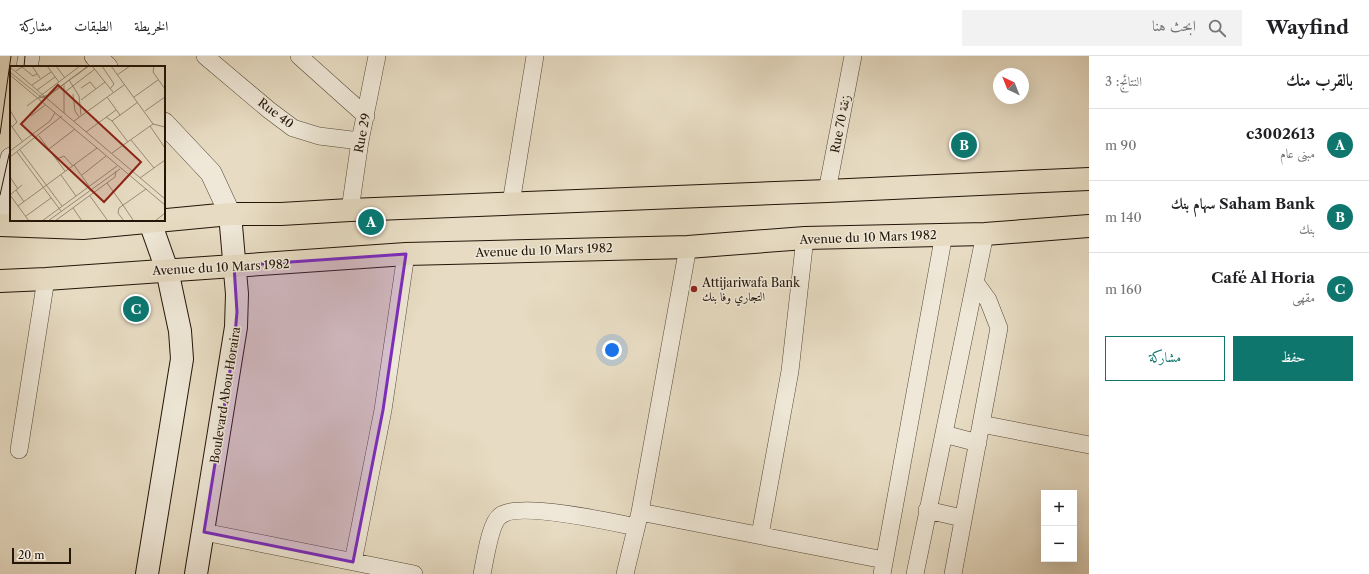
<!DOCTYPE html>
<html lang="ar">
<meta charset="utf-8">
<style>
body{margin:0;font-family:"Libre Caslon Text",Amiri,serif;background:#f2f2f2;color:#202124;direction:rtl}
.controls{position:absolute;right:12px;bottom:12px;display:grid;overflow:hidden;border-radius:0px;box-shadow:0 4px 16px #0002}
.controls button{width:36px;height:36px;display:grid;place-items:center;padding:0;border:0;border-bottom:1px solid #e0e0e0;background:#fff;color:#202124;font:20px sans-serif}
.compass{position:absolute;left:993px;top:12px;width:36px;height:36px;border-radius:50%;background:#fff;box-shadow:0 4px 16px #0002;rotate:317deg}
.scale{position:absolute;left:12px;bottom:10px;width:59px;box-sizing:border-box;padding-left:4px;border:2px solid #231507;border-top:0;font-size:11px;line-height:14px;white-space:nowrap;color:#231507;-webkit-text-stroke:3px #efe8d8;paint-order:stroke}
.you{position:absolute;left:612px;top:294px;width:14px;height:14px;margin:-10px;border:3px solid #fff;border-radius:50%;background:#1a73e8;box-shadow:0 0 0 6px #1a73e833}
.badge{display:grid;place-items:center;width:26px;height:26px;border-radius:50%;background:#0f766e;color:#fff;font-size:13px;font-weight:700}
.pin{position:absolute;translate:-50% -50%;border:2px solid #fff;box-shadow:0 1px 4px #0006}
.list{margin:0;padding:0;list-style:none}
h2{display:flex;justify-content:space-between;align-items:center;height:52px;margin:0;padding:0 16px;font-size:17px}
h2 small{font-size:13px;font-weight:400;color:#757577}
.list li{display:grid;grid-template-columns:26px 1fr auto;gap:12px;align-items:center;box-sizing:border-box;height:72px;padding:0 16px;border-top:1px solid #e0e0e0}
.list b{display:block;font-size:15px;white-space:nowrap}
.list p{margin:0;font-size:13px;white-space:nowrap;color:#757577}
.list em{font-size:13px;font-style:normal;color:#757577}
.actions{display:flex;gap:8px;padding:12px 16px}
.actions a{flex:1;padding:9px 0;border:1px solid #0f766e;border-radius:0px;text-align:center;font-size:14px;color:#0f766e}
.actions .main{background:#0f766e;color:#fff}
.icon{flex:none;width:22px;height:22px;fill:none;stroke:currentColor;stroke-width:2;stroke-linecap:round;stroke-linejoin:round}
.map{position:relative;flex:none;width:1089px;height:518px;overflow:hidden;direction:ltr}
header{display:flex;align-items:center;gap:24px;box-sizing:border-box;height:56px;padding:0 20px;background:#fff;border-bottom:1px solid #e0e0e0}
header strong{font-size:19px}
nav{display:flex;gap:22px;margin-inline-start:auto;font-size:14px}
.search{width:280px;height:36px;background:#f2f2f2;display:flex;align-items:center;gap:10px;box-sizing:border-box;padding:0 14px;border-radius:0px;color:#757577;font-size:15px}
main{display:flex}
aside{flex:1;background:#fff}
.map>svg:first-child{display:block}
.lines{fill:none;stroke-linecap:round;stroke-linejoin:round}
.minor-casing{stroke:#544736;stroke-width:18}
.tertiary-casing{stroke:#544736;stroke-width:22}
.secondary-casing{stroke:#231507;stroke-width:24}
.primary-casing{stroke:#231507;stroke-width:24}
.minor{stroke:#efe8d8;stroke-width:17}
.tertiary{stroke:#efe8d8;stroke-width:21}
.secondary{stroke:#efe8d8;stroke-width:22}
.primary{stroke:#e7dcc3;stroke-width:22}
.tram{stroke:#231507;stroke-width:1}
.marked{fill:#7b2cbf;fill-opacity:0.2;stroke:#7b2cbf;stroke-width:3;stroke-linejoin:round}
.poi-dot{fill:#8f2418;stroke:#efe8d8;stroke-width:1.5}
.labels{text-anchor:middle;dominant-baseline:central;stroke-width:3;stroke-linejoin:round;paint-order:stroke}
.street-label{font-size:12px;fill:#231507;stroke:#efe8d8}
.poi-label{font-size:12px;fill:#231507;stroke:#efe8d8;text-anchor:start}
.inset-road{fill:none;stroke:#998c78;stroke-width:1}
.view{fill:#8f2418;fill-opacity:0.15;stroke:#8f2418;stroke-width:2}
.inset-edge{fill:none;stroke:#231507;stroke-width:2}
</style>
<header>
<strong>Wayfind</strong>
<div class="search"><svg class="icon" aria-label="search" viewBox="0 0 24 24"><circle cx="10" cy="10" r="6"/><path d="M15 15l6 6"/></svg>ابحث هنا</div>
<nav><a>الخريطة</a><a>الطبقات</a><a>مشاركة</a></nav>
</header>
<main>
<aside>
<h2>بالقرب منك<small>النتائج: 3</small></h2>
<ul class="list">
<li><span class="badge">A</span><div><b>c3002613</b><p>مبنى عام</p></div><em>90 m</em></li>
<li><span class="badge">B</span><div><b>Saham Bank سهام بنك</b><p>بنك</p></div><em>140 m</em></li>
<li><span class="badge">C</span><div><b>Café Al Horia</b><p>مقهى</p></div><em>160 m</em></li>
</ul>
<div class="actions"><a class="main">حفظ</a><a>مشاركة</a></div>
</aside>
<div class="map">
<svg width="1089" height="518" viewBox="0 0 1089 518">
<rect width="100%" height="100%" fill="#e7dcc3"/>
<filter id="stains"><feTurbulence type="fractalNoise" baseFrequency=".005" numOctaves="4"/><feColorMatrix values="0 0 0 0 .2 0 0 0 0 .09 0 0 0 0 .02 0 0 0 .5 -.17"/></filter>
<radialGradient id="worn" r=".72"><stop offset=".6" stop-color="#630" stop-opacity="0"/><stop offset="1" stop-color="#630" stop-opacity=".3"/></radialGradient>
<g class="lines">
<g class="minor-casing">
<path id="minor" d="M205,0L269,54L293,72L319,80L360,85
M299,0L366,60
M827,135L853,0
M511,147L535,0
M350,154L360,85L377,0
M981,368L1089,389
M944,378L978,387
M19,394L46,223
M927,454L962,462
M640,456L884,504
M204,476L414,518
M760,479L790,315L805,182
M353,506L383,354L406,198
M482,518C485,505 490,467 500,460C517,445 612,466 636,471
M625,518L640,456L688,191
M882,518L944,178
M915,518L985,178
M953,518L999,272L988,244L975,226"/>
</g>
<g class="tertiary-casing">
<path id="tertiary" d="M95,0L107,11
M27,11L29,0
M164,67L211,117L230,158
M0,159L11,102"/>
</g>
<g class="secondary-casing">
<path id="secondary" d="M147,518L182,303L180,275L167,214L150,166
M196,518L236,271L237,238L230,158"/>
</g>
<g class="primary-casing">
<path id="primary" d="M0,169L83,172L230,158H281L350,154L827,135L1089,123
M0,225L46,223L406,198L688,191L805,182L985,178L1089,170"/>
</g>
<use href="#minor" class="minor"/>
<use href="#tertiary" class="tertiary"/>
<use href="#secondary" class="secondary"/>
<use href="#primary" class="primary"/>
<path class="tram" d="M24,11L25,0
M0,78L11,0
M0,139L11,90"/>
</g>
<path class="marked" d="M406,198L383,354L353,506L204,476L234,290L237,256L234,210Z"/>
<circle class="poi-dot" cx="694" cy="233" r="4"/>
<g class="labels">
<g class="street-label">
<text transform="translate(276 57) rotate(37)">Rue 40</text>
<text transform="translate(840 68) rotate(-79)">Rue 70 زنقة</text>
<text transform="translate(362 77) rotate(-79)">Rue 29</text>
<text transform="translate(868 181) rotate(-2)">Avenue du 10 Mars 1982</text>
<text transform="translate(544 194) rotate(-2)">Avenue du 10 Mars 1982</text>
<text transform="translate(221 211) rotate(-3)">Avenue du 10 Mars 1982</text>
<text transform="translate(225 339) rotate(-81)">Boulevard Abou Horaira</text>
</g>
<g class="poi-label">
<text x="702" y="226">Attijariwafa Bank<tspan x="702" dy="14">التجاري وفا بنك</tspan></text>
</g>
</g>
<g transform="translate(10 10)">
<rect width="155" height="155" fill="#e7dcc3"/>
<path class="inset-road" d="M22,0L30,12M37,0L49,16M46,0L55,12M82,0L103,26M92,0L104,18L100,23M101,0L143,58M144,0L143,6L155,23M0,1L155,133M6,5L12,1L23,10L27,8M0,6L31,31L39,29L78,0M0,9L155,139M107,9L120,0M59,14L69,30L71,49M22,19L41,6M71,22L80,16L86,23M27,24L45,11M55,26L85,3M63,28L65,45L69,51M97,31L110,49M124,31L148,14M29,32L37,31L54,18M71,34L95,16M17,40L70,0M0,44L7,56L2,61M135,45L155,31M54,47V18L79,0M21,50L35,39M96,51L102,55L128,36M64,55L114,19M102,55L118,76M0,58L12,75M143,58L155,61M140,60L155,82M76,66L106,44M29,70L55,105M121,74L144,102M39,83L65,63M10,84L52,140M0,85L40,55L45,47M7,86L51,145M102,87L143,58M0,91L52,50M47,93L54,90L63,100M64,99L79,120M51,109L66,130M72,109L96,90M0,111L8,123M130,112L155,94M97,117L113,139M6,124L14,136M0,129L19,155M0,129L12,119M80,130L98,155M113,139L123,154M8,140L87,82M63,142L72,155M16,150L41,132M32,155L107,100M38,155L110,103M45,155L105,111L106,105M114,155L108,147L109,142L136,123M145,155L155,147"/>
<path class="view" d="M48,19L131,96L94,136L11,58Z"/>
<rect width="155" height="155" class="inset-edge"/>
</g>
<rect width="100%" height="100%" filter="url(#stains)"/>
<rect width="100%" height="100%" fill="url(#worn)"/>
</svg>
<div class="controls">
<button>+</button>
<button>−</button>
</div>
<svg class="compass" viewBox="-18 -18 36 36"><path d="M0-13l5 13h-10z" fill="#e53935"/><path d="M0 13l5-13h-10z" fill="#757577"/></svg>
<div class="scale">20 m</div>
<div class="you"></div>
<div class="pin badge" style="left:371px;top:166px">A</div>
<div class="pin badge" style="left:964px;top:89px">B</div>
<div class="pin badge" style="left:136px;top:253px">C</div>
</div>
</main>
